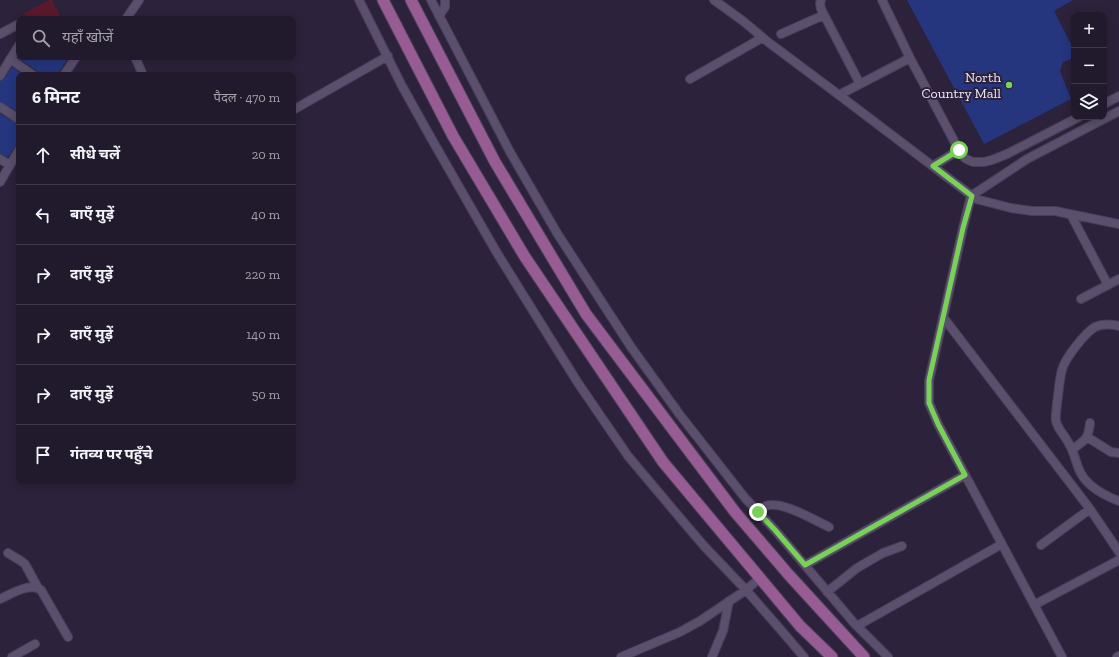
<!DOCTYPE html>
<html lang="hi">
<meta charset="utf-8">
<style>
body{margin:0;font-family:"Zilla Slab","Noto Sans Devanagari",serif;background:#292334;color:#f1f3f6}
.controls{position:absolute;right:12px;top:12px;display:grid;overflow:hidden;border-radius:8px;box-shadow:0 2px 10px #0003}
.controls button{width:36px;height:36px;display:grid;place-items:center;padding:0;border:0;border-bottom:1px solid #3e3848;background:#211a2c;color:#f1f3f6;font:20px sans-serif}
.stop{position:absolute;width:12px;height:12px;margin:-9px;border:3px solid #78d258;border-radius:50%;background:#fff}
.stop.end{background:#78d258;border-color:#fff;box-shadow:0 1px 4px #0008}
.list{margin:0;padding:0;list-style:none}
h2{display:flex;justify-content:space-between;align-items:center;height:52px;margin:0;padding:0 16px;font-size:17px}
h2 small{font-size:13px;font-weight:400;color:#a2a1a9}
.list li{display:grid;grid-template-columns:26px 1fr auto;gap:12px;align-items:center;box-sizing:border-box;height:60px;padding:0 16px;border-top:1px solid #3e3848}
.list b{display:block;font-size:15px;white-space:nowrap}
.list em{font-size:13px;font-style:normal;color:#a2a1a9}
.icon{flex:none;width:22px;height:22px;fill:none;stroke:currentColor;stroke-width:2;stroke-linecap:round;stroke-linejoin:round}
.map{position:relative;flex:none;width:1119px;height:657px;overflow:hidden}
.search{position:absolute;background:#211a2c;box-shadow:0 2px 10px #0003;left:16px;top:16px;width:280px;height:44px;display:flex;align-items:center;gap:10px;box-sizing:border-box;padding:0 14px;border-radius:8px;color:#a2a1a9;font-size:15px}
.panel{position:absolute;background:#211a2c;box-shadow:0 2px 10px #0003;left:16px;top:72px;width:280px;height:412px;border-radius:8px}
.map>svg:first-child{display:block}
.green{fill:#5a1a2b}
.building{fill:#25367f}
.lines{fill:none;stroke-linecap:round;stroke-linejoin:round}
.minor-casing{stroke:#493f56;stroke-width:10}
.major-casing{stroke:#493f56;stroke-width:13}
.minor{stroke:#5a4f6c;stroke-width:8}
.major{stroke:#985c94;stroke-width:11}
.route{stroke:#78d258;stroke-width:5}
.poi-dot{fill:#78d258;stroke:#2c223b;stroke-width:1.5}
.labels{text-anchor:middle;dominant-baseline:central;stroke-width:4;stroke-linejoin:round;paint-order:stroke}
.poi-label{font-size:14px;fill:#eee8f9;stroke:#2c223b;text-anchor:end}
</style>
<div class="map">
<svg width="1119" height="657" viewBox="0 0 1119 657">
<rect width="100%" height="100%" fill="#2c223b"/>
<path class="green" d="M49,0H52L62,19H33L23,14Z"/>
<path class="building" d="M907,0H1073L1054,11L1074,50V58L1063,62L1060,71L1071,99L984,144Z
M19,56V57H69L59,72V75H38L36,70L18,58Z
M12,67L23,75H19V112L0,102V81L4,79Z
M0,114L19,124V145L15,147L8,157L0,154Z"/>
<g class="lines">
<g class="minor-casing">
<path id="minor" d="M359,0L402,86L431,138L497,253L553,343L578,383L628,456L681,519L704,546L746,590L774,622L804,657
M431,0L510,152L557,233L631,347L680,415L745,498L775,530L854,623L888,657
M714,0L743,21L768,42L839,95L976,199L1011,208L1032,211H1055L1119,224
M821,0L820,3L821,9L860,84L910,58
M882,0L910,58L961,154L966,159L973,162H984L992,160L1007,154L1079,117
M439,16L445,7V0
M126,19L139,0
M0,34L19,24
M781,34L824,15
M135,57L143,75
M10,59L33,75
M64,75L76,57
M0,76L19,45
M690,79L762,38
M839,95L860,84
M1104,104L1119,96
M0,107L19,119
M293,110L388,56
M0,159L10,165
M933,166L959,150
M0,182L19,150
M1071,215L1108,285
M1081,299L1119,279
M943,317L1090,509L1119,552
M1119,326C1111,324 1103,323 1095,327C1085,333 1065,358 1062,370C1059,380 1059,392 1057,403C1057,408 1055,415 1056,421C1058,430 1064,434 1068,442C1073,449 1075,459 1078,467C1084,485 1103,495 1119,501
M1087,437L1111,452L1119,453
M1072,450C1085,439 1088,441 1090,423
M758,512C761,510 763,507 766,506C781,500 814,520 829,527
M1041,545L1090,509
M8,553L21,561L25,564L38,588
M805,565L965,475
M827,592L857,568L883,553L902,546
M0,599C11,594 30,582 41,590L68,637
M1034,605L1119,560
M857,626L1002,544
M12,657L35,644
M621,657L680,632L700,621L746,590L760,578
M712,657L723,631L729,601
M1062,657L938,424L929,403V381L963,228L971,196L1027,159L1119,111
M1117,657L1119,656"/>
</g>
<g class="major-casing">
<path id="major" d="M383,0L453,136L525,257L663,462L800,626L832,657
M411,0L495,162L586,314L735,512L789,575L864,657"/>
</g>
<use href="#minor" class="minor"/>
<use href="#major" class="major"/>
</g>
<g class="lines">
<path class="route" d="M758,512L775,530L805,565L965,475L938,424L929,403V380L963,228L972,196L933,166L959,150"/>
</g>
<circle class="poi-dot" cx="1009" cy="85" r="4"/>
<g class="labels">
<g class="poi-label">
<text x="1001" y="77">North<tspan x="1001" dy="16">Country Mall</tspan></text>
</g>
</g>
</svg>
<div class="controls">
<button>+</button>
<button>−</button>
<button><svg class="icon" aria-label="layers" viewBox="0 0 24 24"><path d="M12 4l9 5-9 5-9-5zM3 14l9 5 9-5"/></svg></button>
</div>
<div class="stop" style="left:959px;top:150px"></div>
<div class="stop end" style="left:758px;top:512px"></div>
<div class="search"><svg class="icon" aria-label="search" viewBox="0 0 24 24"><circle cx="10" cy="10" r="6"/><path d="M15 15l6 6"/></svg>यहाँ खोजें</div>
<section class="panel">
<h2>6 मिनट<small>पैदल · 470 m</small></h2>
<ul class="list">
<li><svg class="icon" aria-label="ahead" viewBox="0 0 24 24"><path d="M12 20V5M6 11l6-6 6 6"/></svg><div><b>सीधे चलें</b></div><em>20 m</em></li>
<li><svg class="icon" aria-label="left" viewBox="0 0 24 24"><path d="M17 20v-9H6M10 6l-5 5 5 5"/></svg><div><b>बाएँ मुड़ें</b></div><em>40 m</em></li>
<li><svg class="icon" aria-label="right" viewBox="0 0 24 24"><path d="M7 20v-9h11M14 6l5 5-5 5"/></svg><div><b>दाएँ मुड़ें</b></div><em>220 m</em></li>
<li><svg class="icon" aria-label="right" viewBox="0 0 24 24"><path d="M7 20v-9h11M14 6l5 5-5 5"/></svg><div><b>दाएँ मुड़ें</b></div><em>140 m</em></li>
<li><svg class="icon" aria-label="right" viewBox="0 0 24 24"><path d="M7 20v-9h11M14 6l5 5-5 5"/></svg><div><b>दाएँ मुड़ें</b></div><em>50 m</em></li>
<li><svg class="icon" aria-label="arrive" viewBox="0 0 24 24"><path d="M6 21V4h12l-3 4 3 4H6"/></svg><div><b>गंतव्य पर पहुँचे</b></div></li>
</ul>
</section>
</div>
